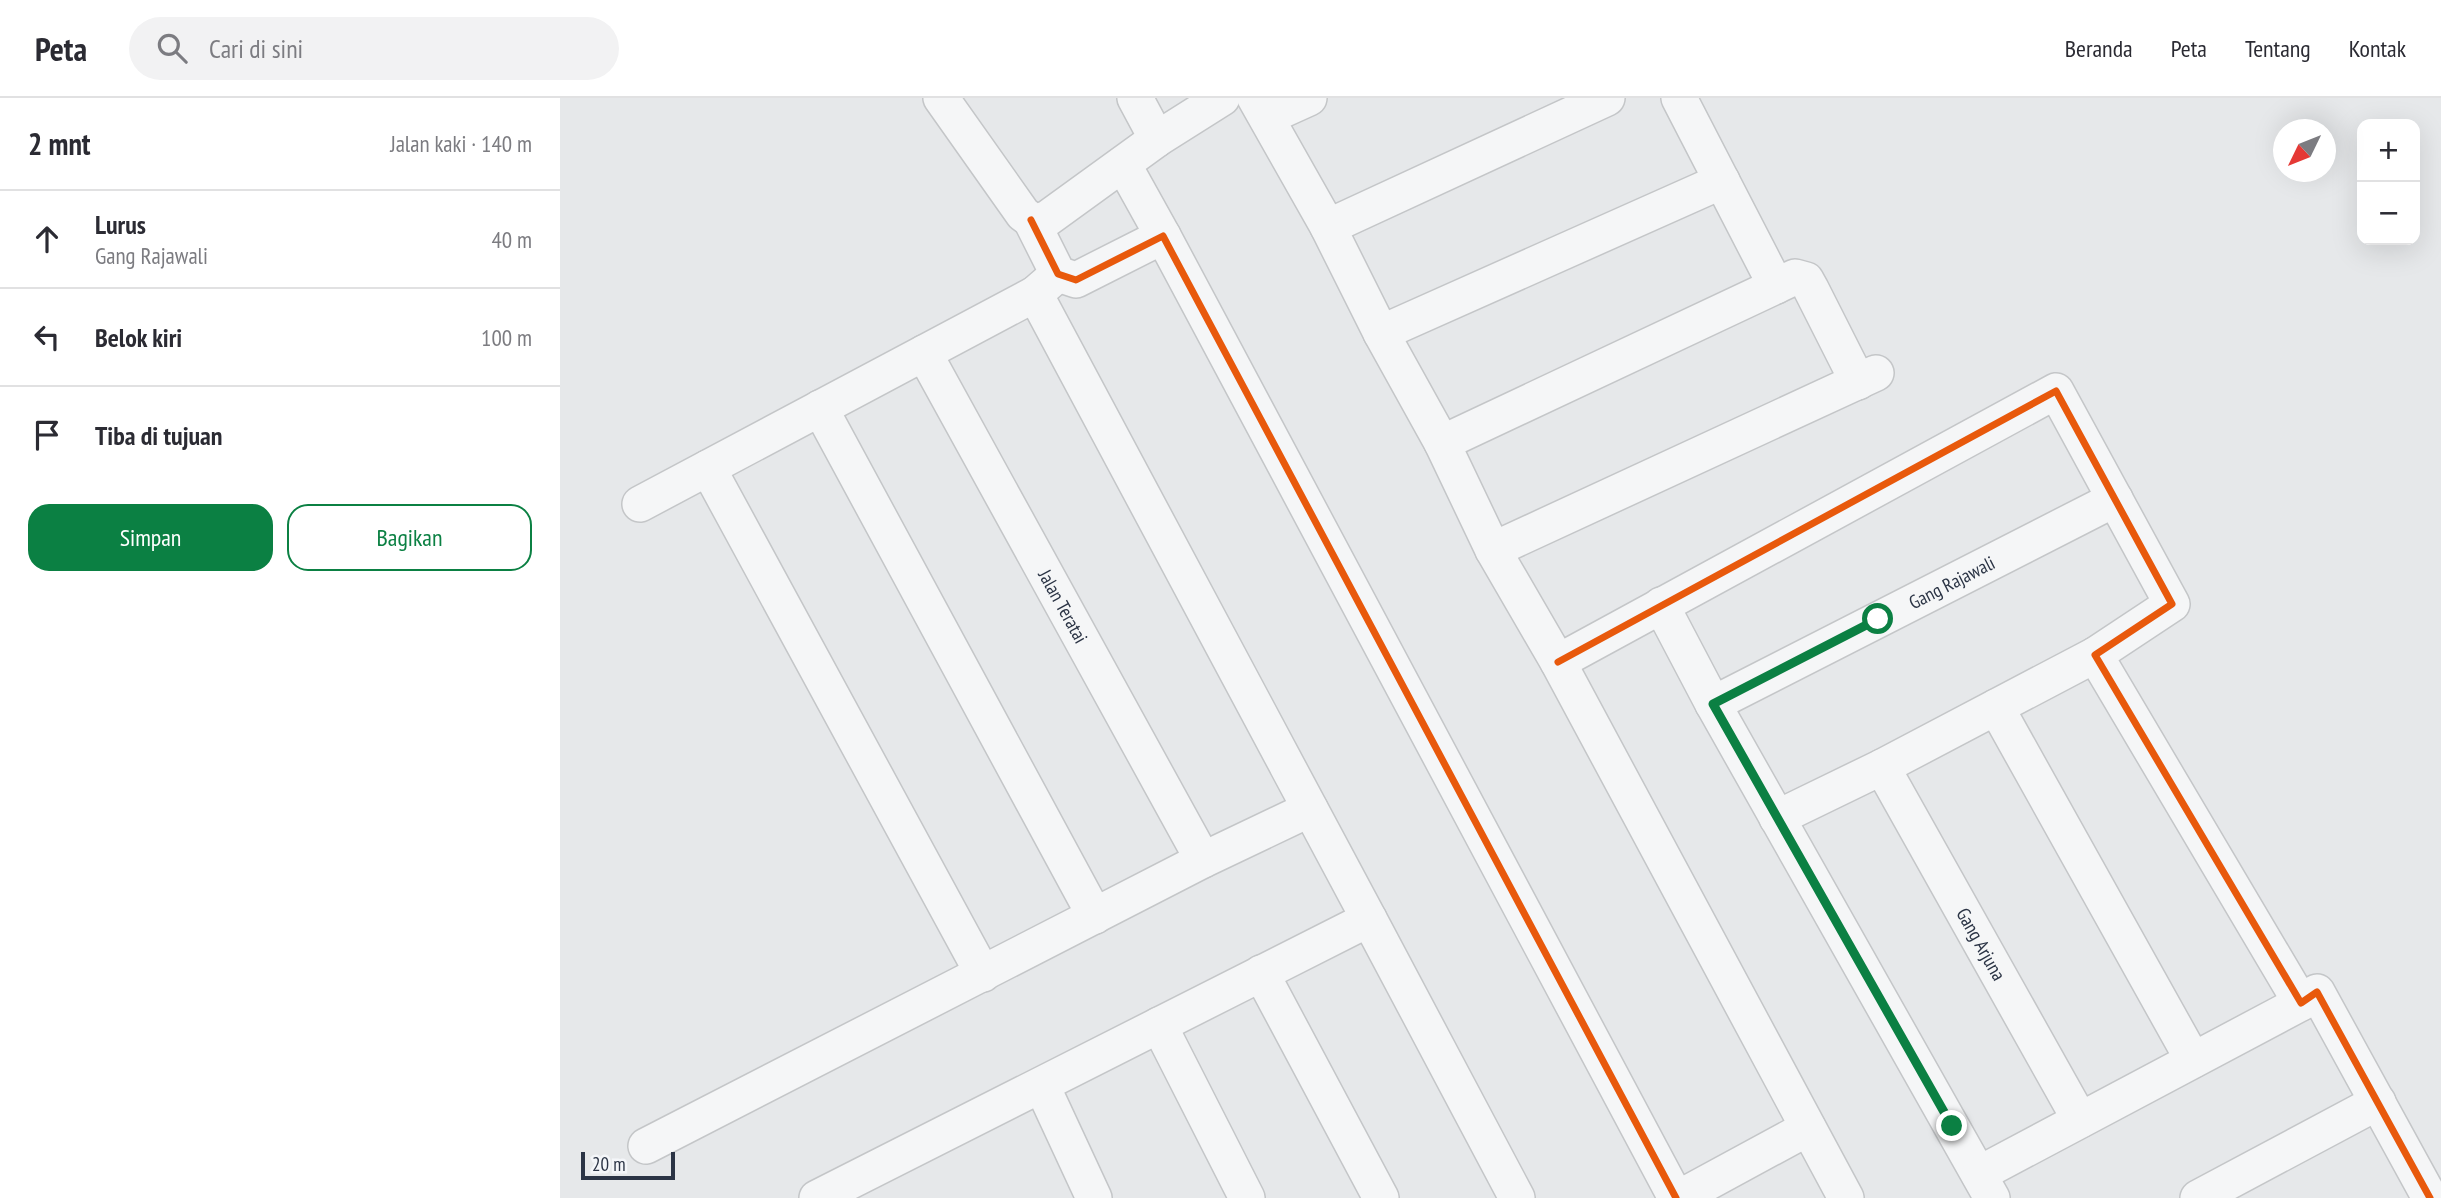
<!DOCTYPE html>
<html lang="id">
<meta charset="utf-8">
<style>
body{margin:0;font-family:"PT Sans Narrow",sans-serif;background:#f2f2f3;color:#2b2b33}
.controls{position:absolute;right:21px;top:21px;display:grid;overflow:hidden;border-radius:14px;box-shadow:0 7px 28px #0002}
.controls button{width:63px;height:63px;display:grid;place-items:center;padding:0;border:0;border-bottom:2px solid #e1e1e2;background:#fff;color:#2b2b33;font:35px sans-serif}
.compass{position:absolute;left:1713px;top:21px;width:63px;height:63px;border-radius:50%;background:#fff;box-shadow:0 7px 28px #0002;rotate:227deg}
.scale{position:absolute;left:21px;bottom:18px;width:94px;box-sizing:border-box;padding-left:7px;border:4px solid #2b3445;border-top:0;font-size:19px;line-height:24px;white-space:nowrap;color:#2b3445;-webkit-text-stroke:5px #f4f6f9;paint-order:stroke}
.stop{position:absolute;width:21px;height:21px;margin:-16px;border:5px solid #0b8043;border-radius:50%;background:#fff}
.stop.end{background:#0b8043;border-color:#fff;box-shadow:0 2px 7px #0008}
.list{margin:0;padding:0;list-style:none}
h2{display:flex;justify-content:space-between;align-items:center;height:91px;margin:0;padding:0 28px;font-size:30px}
h2 small{font-size:23px;font-weight:400;color:#7c7c81}
.list li{display:grid;grid-template-columns:46px 1fr auto;gap:21px;align-items:center;box-sizing:border-box;height:98px;padding:0 28px;border-top:2px solid #e1e1e2}
.list b{display:block;font-size:26px;white-space:nowrap}
.list p{margin:0;font-size:23px;white-space:nowrap;color:#7c7c81}
.list em{font-size:23px;font-style:normal;color:#7c7c81}
.actions{display:flex;gap:14px;padding:21px 28px}
.actions a{flex:1;padding:16px 0;border:2px solid #0b8043;border-radius:21px;text-align:center;font-size:24px;color:#0b8043}
.actions .main{background:#0b8043;color:#fff}
.icon{flex:none;width:38px;height:38px;fill:none;stroke:currentColor;stroke-width:2;stroke-linecap:round;stroke-linejoin:round}
.map{position:relative;flex:none;width:1881px;height:1100px;overflow:hidden}
header{display:flex;align-items:center;gap:42px;box-sizing:border-box;height:98px;padding:0 35px;background:#fff;border-bottom:2px solid #e1e1e2}
header strong{font-size:33px}
nav{display:flex;gap:38px;margin-inline-start:auto;font-size:24px}
.search{width:490px;height:63px;background:#f2f2f3;display:flex;align-items:center;gap:18px;box-sizing:border-box;padding:0 24px;border-radius:38px;color:#7c7c81;font-size:26px}
main{display:flex}
aside{flex:1;background:#fff}
.map>svg:first-child{display:block}
.lines{fill:none;stroke-linecap:round;stroke-linejoin:round}
.street-casing{stroke:#c4c6c8;stroke-width:38}
.street{stroke:#f5f6f7;stroke-width:35}
.cycleway-casing{stroke:#f4f6f9;stroke-width:11}
.cycleway{stroke:#e8590c;stroke-width:7}
.route{stroke:#0b8043;stroke-width:9}
.labels{text-anchor:middle;dominant-baseline:central;stroke-width:5;stroke-linejoin:round;paint-order:stroke}
.street-label{font-size:19px;fill:#2b3445;stroke:#f4f6f9}
</style>
<header>
<strong>Peta</strong>
<div class="search"><svg class="icon" aria-label="search" viewBox="0 0 24 24"><circle cx="10" cy="10" r="6"/><path d="M15 15l6 6"/></svg>Cari di sini</div>
<nav><a>Beranda</a><a>Peta</a><a>Tentang</a><a>Kontak</a></nav>
</header>
<main>
<aside>
<h2>2 mnt<small>Jalan kaki · 140 m</small></h2>
<ul class="list">
<li><svg class="icon" aria-label="ahead" viewBox="0 0 24 24"><path d="M12 20V5M6 11l6-6 6 6"/></svg><div><b>Lurus</b><p>Gang Rajawali</p></div><em>40 m</em></li>
<li><svg class="icon" aria-label="left" viewBox="0 0 24 24"><path d="M17 20v-9H6M10 6l-5 5 5 5"/></svg><div><b>Belok kiri</b></div><em>100 m</em></li>
<li><svg class="icon" aria-label="arrive" viewBox="0 0 24 24"><path d="M6 21V4h12l-3 4 3 4H6"/></svg><div><b>Tiba di tujuan</b></div></li>
</ul>
<div class="actions"><a class="main">Simpan</a><a>Bagikan</a></div>
</aside>
<div class="map">
<svg width="1881" height="1100" viewBox="0 0 1881 1100">
<rect width="100%" height="100%" fill="#e6e8ea"/>
<g class="lines">
<g class="street-casing">
<g id="street">
<path d="M381,0L463,116C472,123 477,125 488,120L597,41L662,0"/>
<path d="M575,0L597,41"/>
<path d="M695,0L768,129L821,235L882,345L933,452L998,564L1286,1100"/>
<path d="M1119,0L1216,188"/>
<path d="M707,19L749,0"/>
<path d="M563,66L603,138"/>
<path d="M471,122L498,176L516,182L603,138L1116,1100"/>
<path d="M768,129L1047,0"/>
<path d="M498,176L475,196L809,821"/>
<path d="M821,235L1162,83"/>
<path id="s1" d="M364,255L643,762"/>
<path d="M260,310L535,818"/>
<path d="M882,345L1235,179L1246,182L1251,191L1298,284"/>
<path d="M148,370L423,876"/>
<path d="M80,406L475,196"/>
<path d="M933,452L1316,275"/>
<path d="M1101,507L1153,606L1432,1100"/>
<path d="M998,564L1496,293L1612,506L1535,557L1741,905L1757,894L1870,1100"/>
<path id="s2" d="M1153,606L1555,401"/>
<path d="M1436,609L1633,962"/>
<path id="s3" d="M1322,669L1520,1022"/>
<path d="M1217,720L1322,669L1535,557"/>
<path d="M701,875L821,1100"/>
<path d="M599,927L687,1100"/>
<path d="M482,988L534,1100"/>
<path d="M86,1048L643,762L750,711"/>
<path d="M1419,1076L1741,905"/>
<path d="M257,1100L809,821L957,1100"/>
<path d="M1119,1100L1248,1030"/>
<path d="M1638,1100L1818,1004"/>
</g>
</g>
<use href="#street" class="street"/>
<g class="cycleway-casing">
<path id="cycleway" d="M471,122L498,176L516,182L603,138L1116,1100
M998,564L1496,293L1612,506L1535,557L1741,905L1757,894L1870,1100"/>
</g>
<use href="#cycleway" class="cycleway"/>
</g>
<g class="lines">
<path class="route" d="M1318,521L1153,606L1392,1028"/>
</g>
<g class="labels">
<g class="street-label">
<text stroke="none"><textPath href="#s2" startOffset="268">Gang Rajawali</textPath></text>
<text stroke="none"><textPath href="#s1" startOffset="289">Jalan Teratai</textPath></text>
<text stroke="none"><textPath href="#s3" startOffset="203">Gang Arjuna</textPath></text>
</g>
</g>
</svg>
<div class="controls">
<button>+</button>
<button>−</button>
</div>
<svg class="compass" viewBox="-18 -18 36 36"><path d="M0-13l5 13h-10z" fill="#e53935"/><path d="M0 13l5-13h-10z" fill="#7c7c81"/></svg>
<div class="scale">20 m</div>
<div class="stop" style="left:1318px;top:521px"></div>
<div class="stop end" style="left:1392px;top:1028px"></div>
</div>
</main>
